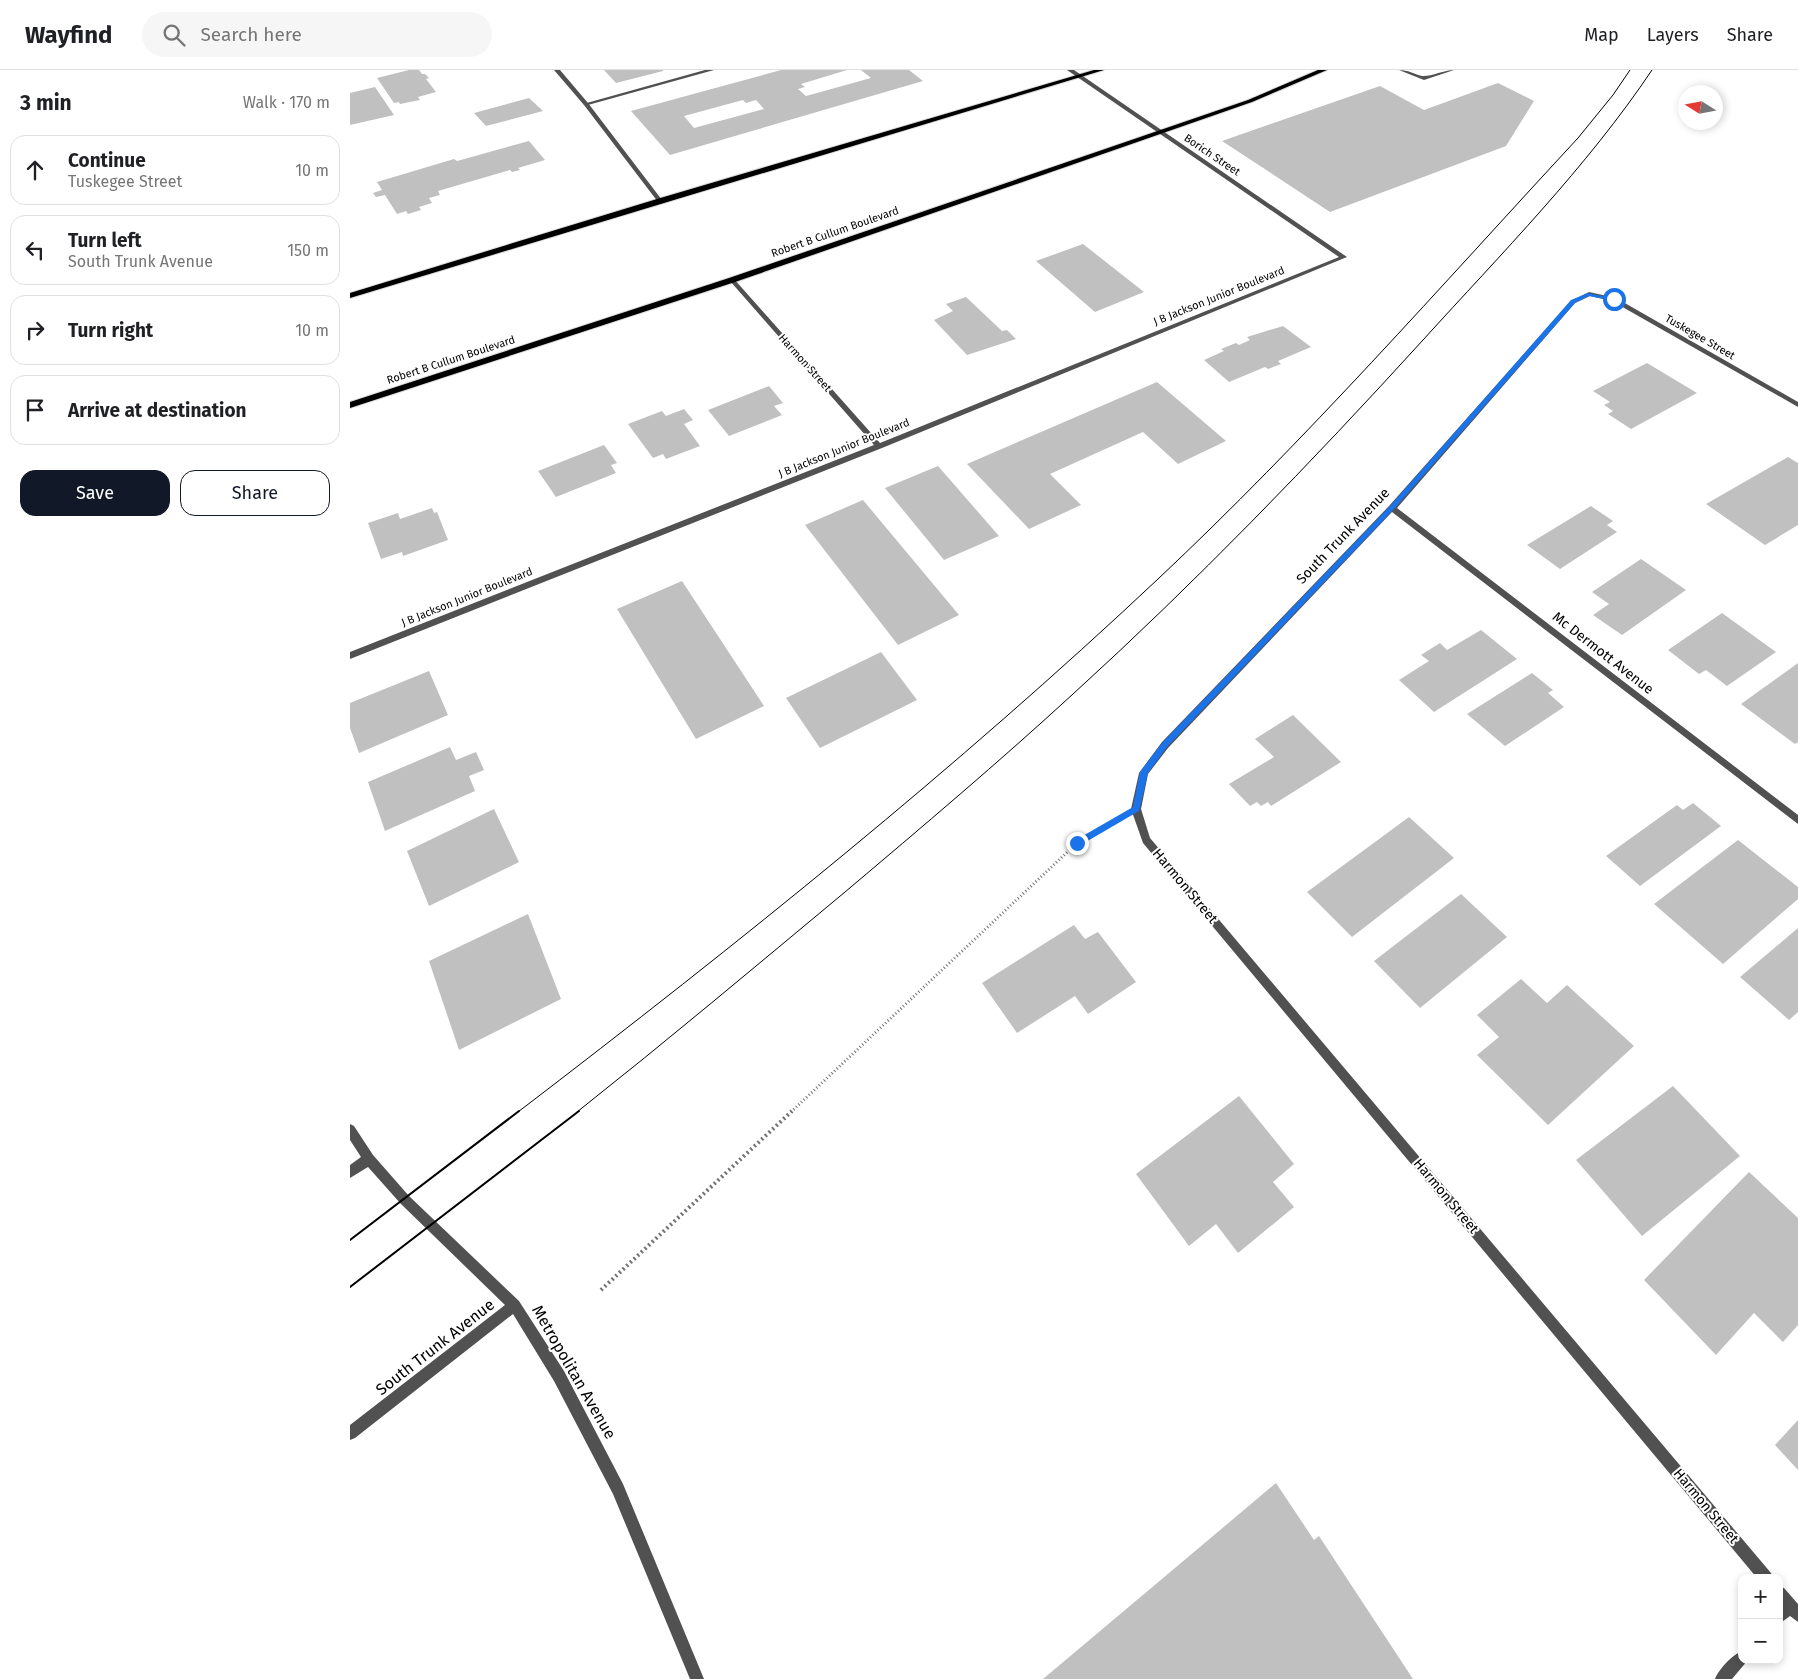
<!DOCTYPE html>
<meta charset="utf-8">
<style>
body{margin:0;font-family:"Fira Sans",sans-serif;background:#f6f6f6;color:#202124}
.controls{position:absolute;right:15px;bottom:15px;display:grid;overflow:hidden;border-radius:10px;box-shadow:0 2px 8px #0003}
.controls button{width:45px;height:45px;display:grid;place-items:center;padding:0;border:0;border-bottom:1px solid #e0e0e0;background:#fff;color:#202124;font:25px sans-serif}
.compass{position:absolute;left:1328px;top:15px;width:45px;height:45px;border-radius:50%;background:#fff;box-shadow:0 2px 8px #0003;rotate:281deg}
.stop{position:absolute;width:15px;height:15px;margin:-11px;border:4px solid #1a73e8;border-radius:50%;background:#fff}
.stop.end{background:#1a73e8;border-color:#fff;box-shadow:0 1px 5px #0008}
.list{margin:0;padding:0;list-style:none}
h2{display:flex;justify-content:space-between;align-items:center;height:65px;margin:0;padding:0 20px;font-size:21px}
h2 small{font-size:16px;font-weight:400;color:#757577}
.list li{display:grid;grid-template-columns:32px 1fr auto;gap:15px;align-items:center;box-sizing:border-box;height:70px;margin:0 10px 10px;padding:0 10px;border:1px solid #e0e0e0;border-radius:15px}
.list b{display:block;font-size:19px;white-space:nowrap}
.list p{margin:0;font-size:16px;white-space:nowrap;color:#757577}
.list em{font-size:16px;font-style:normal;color:#757577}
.actions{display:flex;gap:10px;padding:15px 20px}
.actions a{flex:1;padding:11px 0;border:1px solid #111827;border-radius:15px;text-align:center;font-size:18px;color:#111827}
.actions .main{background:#111827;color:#fff}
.icon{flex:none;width:28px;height:28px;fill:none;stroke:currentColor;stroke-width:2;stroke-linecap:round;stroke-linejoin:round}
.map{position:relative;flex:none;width:1448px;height:1609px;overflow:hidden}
header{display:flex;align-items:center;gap:30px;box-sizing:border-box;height:70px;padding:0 25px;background:#fff;border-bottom:1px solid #e0e0e0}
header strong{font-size:24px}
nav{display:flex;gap:28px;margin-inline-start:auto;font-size:18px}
.search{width:350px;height:45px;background:#f6f6f6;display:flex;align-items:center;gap:12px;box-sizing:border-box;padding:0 18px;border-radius:28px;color:#757577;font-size:19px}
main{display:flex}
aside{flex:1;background:#fff}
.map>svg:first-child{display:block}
.building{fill:#c0c0c0;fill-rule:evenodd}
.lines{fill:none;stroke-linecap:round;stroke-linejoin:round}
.primary-casing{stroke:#dbdbdb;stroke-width:2}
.path-far1{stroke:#737373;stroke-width:3;stroke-dasharray:1 2.5;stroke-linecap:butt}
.path{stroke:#737373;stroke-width:4;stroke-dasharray:2 3;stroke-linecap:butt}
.lane{fill:#515151;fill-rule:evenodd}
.street{fill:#515151;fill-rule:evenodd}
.primary{fill:#000;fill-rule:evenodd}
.tram-far1{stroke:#000;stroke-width:1}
.tram{stroke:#000;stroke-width:2}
.route{fill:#1a73e8}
.labels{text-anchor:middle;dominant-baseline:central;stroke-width:4;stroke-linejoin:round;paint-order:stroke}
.far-street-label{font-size:11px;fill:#000;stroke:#fff}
.street-label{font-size:14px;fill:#000;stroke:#fff}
.near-street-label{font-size:16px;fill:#000;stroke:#fff}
</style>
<header>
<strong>Wayfind</strong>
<div class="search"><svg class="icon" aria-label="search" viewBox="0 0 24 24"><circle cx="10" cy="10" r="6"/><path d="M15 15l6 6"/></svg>Search here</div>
<nav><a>Map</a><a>Layers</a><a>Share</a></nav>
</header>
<main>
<aside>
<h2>3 min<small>Walk · 170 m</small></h2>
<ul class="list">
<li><svg class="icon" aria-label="ahead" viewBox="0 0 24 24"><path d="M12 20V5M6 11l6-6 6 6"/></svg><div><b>Continue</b><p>Tuskegee Street</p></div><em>10 m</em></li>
<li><svg class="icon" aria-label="left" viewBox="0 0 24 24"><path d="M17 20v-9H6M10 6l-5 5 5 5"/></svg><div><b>Turn left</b><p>South Trunk Avenue</p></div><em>150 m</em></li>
<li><svg class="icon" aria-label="right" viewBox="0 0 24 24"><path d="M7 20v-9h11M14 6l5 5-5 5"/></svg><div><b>Turn right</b></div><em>10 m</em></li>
<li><svg class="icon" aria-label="arrive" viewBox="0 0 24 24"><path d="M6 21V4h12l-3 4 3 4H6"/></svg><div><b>Arrive at destination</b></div></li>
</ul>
<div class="actions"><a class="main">Save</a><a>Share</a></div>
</aside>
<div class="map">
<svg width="1448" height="1609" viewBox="0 0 1448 1609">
<rect width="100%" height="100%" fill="#fff"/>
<path class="building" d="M59,0H69L72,4H75L79,8L76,9L86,22L68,27L70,30L50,34L49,32L44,33L27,8Z
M254,0H313V1L266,13Z
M431,0H497L451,14L455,17L448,19L456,26L521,8L511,0H559L573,11L320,85L281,41ZM393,30L396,33L406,30L414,39L344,58L334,46Z
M1148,13L1184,31L1156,76L980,142L872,71L1030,16L1074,40Z
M25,17L44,45L0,55V23Z
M179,28L193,41L136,56L124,43Z
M179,71L195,90L168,98L170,100L162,102L160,100L88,121L90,125L79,128L82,133L69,137L71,140L58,144L56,141L47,144L35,125L26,127L23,123L32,120L27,112L104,89L107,91Z
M733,174L794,222L745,242L686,191Z
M616,227L652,261L657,260L666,269L617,285L584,250L603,241L596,234Z
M933,256L961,277L928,291L931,294L918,299L915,297L879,312L854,290L874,281L871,279L886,273L889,275L900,270L897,267Z
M1297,293L1347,323L1281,359L1258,344L1263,341L1254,335L1260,332L1243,321Z
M807,312L876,371L828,394L793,362L700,404L731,435L679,459L617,394Z
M419,316L433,333L424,336L432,345L379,366L358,340Z
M334,339L343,350L334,354L350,376L316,389L313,384L303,388L278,354L312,341L316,346Z
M254,375L267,393L261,395L266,403L206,427L188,401Z
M1438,387L1448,393V455L1415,475L1356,434Z
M588,396L649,466L594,490L535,418Z
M513,430L609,545L548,575L455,455Z
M1241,436L1263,451L1257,455L1267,462L1210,499L1177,475Z
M82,438L84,443L87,442L98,470L53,486L52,482L31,489L18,453L48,443L50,449Z
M1291,489L1336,520L1272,565L1243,545L1259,534L1242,522Z
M332,511L414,636L346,669L267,539Z
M1372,543L1426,582L1377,616L1356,600L1349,604L1318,580Z
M1131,560L1167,589L1084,642L1049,610L1079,591L1071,585L1090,573L1097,580Z
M531,582L567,630L470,678L436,628Z
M1448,593V672L1445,674L1391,634Z
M79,601L98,645L9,683L0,658V633Z
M1182,603L1203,620L1198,623L1214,637L1155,676L1117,644Z
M943,645L991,692L921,736L918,732L911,736L907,732L900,736L879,714L924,687L905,669Z
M100,677L106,690L126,682L134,700L119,706L125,721L35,761L18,712Z
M1343,733L1371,756L1290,816L1256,786L1327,735L1333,740Z
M144,739L169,792L79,836L57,781Z
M1059,747L1104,788L1002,867L957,822Z
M1388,770L1448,817V829L1373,894L1304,834Z
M1111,824L1157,867L1070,938L1024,891Z
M178,844L211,929L109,980L79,891Z
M724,855L735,869L748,862L786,912L738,944L725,926L667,963L632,913Z
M1448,858V942L1439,950L1390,907Z
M1171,909L1197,933L1217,915L1284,976L1198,1055L1127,985L1149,967L1127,945Z
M1323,1016L1390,1086L1292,1166L1226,1090Z
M889,1026L944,1094L923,1112L944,1137L888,1183L866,1154L839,1176L786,1104Z
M1399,1102L1448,1148V1255L1433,1272L1404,1243L1366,1285L1294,1210Z
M1448,1350V1400L1425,1375Z
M926,1413L964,1470L969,1466L1063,1609H693Z"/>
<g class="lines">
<g class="primary-casing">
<path id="primary" d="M744,0H754L0,228V223L307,129Z
M968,0H977L902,32L385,212L0,338V332L379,208L898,30Z"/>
</g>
<path class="path-far1" d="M441,1042L727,773L757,755"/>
<path class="path" d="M251,1220L442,1041"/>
<path class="lane" d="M355,0H364L238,35L233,34Z
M1049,0C1058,0 1064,4 1072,6C1080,7 1094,0 1104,0L1074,10Z"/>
<path class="street" d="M204,0H210L238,33L312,130V132H308L234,35Z
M717,0H724L997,187L532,378L0,589V582L524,375L380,211V209H384L530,373L989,187Z
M1239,222L1266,228L1448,332V337L1262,231L1240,226L1225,233L1047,438L1448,745V754L1042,442L818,678L798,704L791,739L800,768L1421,1503L1423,1508H1407L793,773L781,739L789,703L812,672L1039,436L1221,231Z
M0,1054L4,1056L23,1085L59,1126L169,1231L214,1301L273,1414L354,1609H340L263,1424L204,1311L163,1244L5,1368L0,1370V1355L155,1235L51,1134L18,1097L0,1108V1095L11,1087L0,1070Z
M1429,1516L1434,1518L1448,1534V1552L1440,1546L1429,1554Z
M1392,1581V1590H1398L1382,1609H1365C1369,1599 1382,1585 1392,1581Z"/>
<use href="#primary" class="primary"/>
<path class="tram-far1" d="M168,1042C389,873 606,699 808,509C956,370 1090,217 1228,68L1263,25L1280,0
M227,1042C318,970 406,896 495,822C572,757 649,692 723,624C846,512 961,393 1073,270C1151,184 1237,97 1302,0"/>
<path class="tram" d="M0,1170L169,1041
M0,1217L229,1041"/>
</g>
<path class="route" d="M1238,223L1266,229L1264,231L1239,226L1225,233L1044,439L817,677L798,703L789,741L729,776H724V771L783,737L790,702L812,673L1040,436L1221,230Z"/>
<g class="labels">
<g class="far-street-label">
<text transform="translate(862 85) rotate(34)">Borich Street</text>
<text transform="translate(485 162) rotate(-19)">Robert B Cullum Boulevard</text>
<text transform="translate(869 226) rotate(-22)">J B Jackson Junior Boulevard</text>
<text transform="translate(1350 267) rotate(30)">Tuskegee Street</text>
<text transform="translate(101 290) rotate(-18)">Robert B Cullum Boulevard</text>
<text transform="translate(455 293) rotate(48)">Harmon Street</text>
<text transform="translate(494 378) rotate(-22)">J B Jackson Junior Boulevard</text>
<text transform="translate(117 527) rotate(-22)">J B Jackson Junior Boulevard</text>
</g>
<g class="street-label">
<text transform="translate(993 466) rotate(-46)">South Trunk Avenue</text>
<text transform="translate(1253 583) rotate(38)">Mc Dermott Avenue</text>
<text transform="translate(835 816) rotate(50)">Harmon Street</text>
<text transform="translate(1096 1126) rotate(50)">Harmon Street</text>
<text transform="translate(1356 1436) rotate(50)">Harmon Street</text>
</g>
<g class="near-street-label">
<text transform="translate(85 1277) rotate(-38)">South Trunk Avenue</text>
<text transform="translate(224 1302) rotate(60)">Metropolitan Avenue</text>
</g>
</g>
</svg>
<div class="controls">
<button>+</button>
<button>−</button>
</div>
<svg class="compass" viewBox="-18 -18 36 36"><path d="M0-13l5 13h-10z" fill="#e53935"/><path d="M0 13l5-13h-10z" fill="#757577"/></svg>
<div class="stop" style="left:1264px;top:229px"></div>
<div class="stop end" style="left:727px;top:773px"></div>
</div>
</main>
